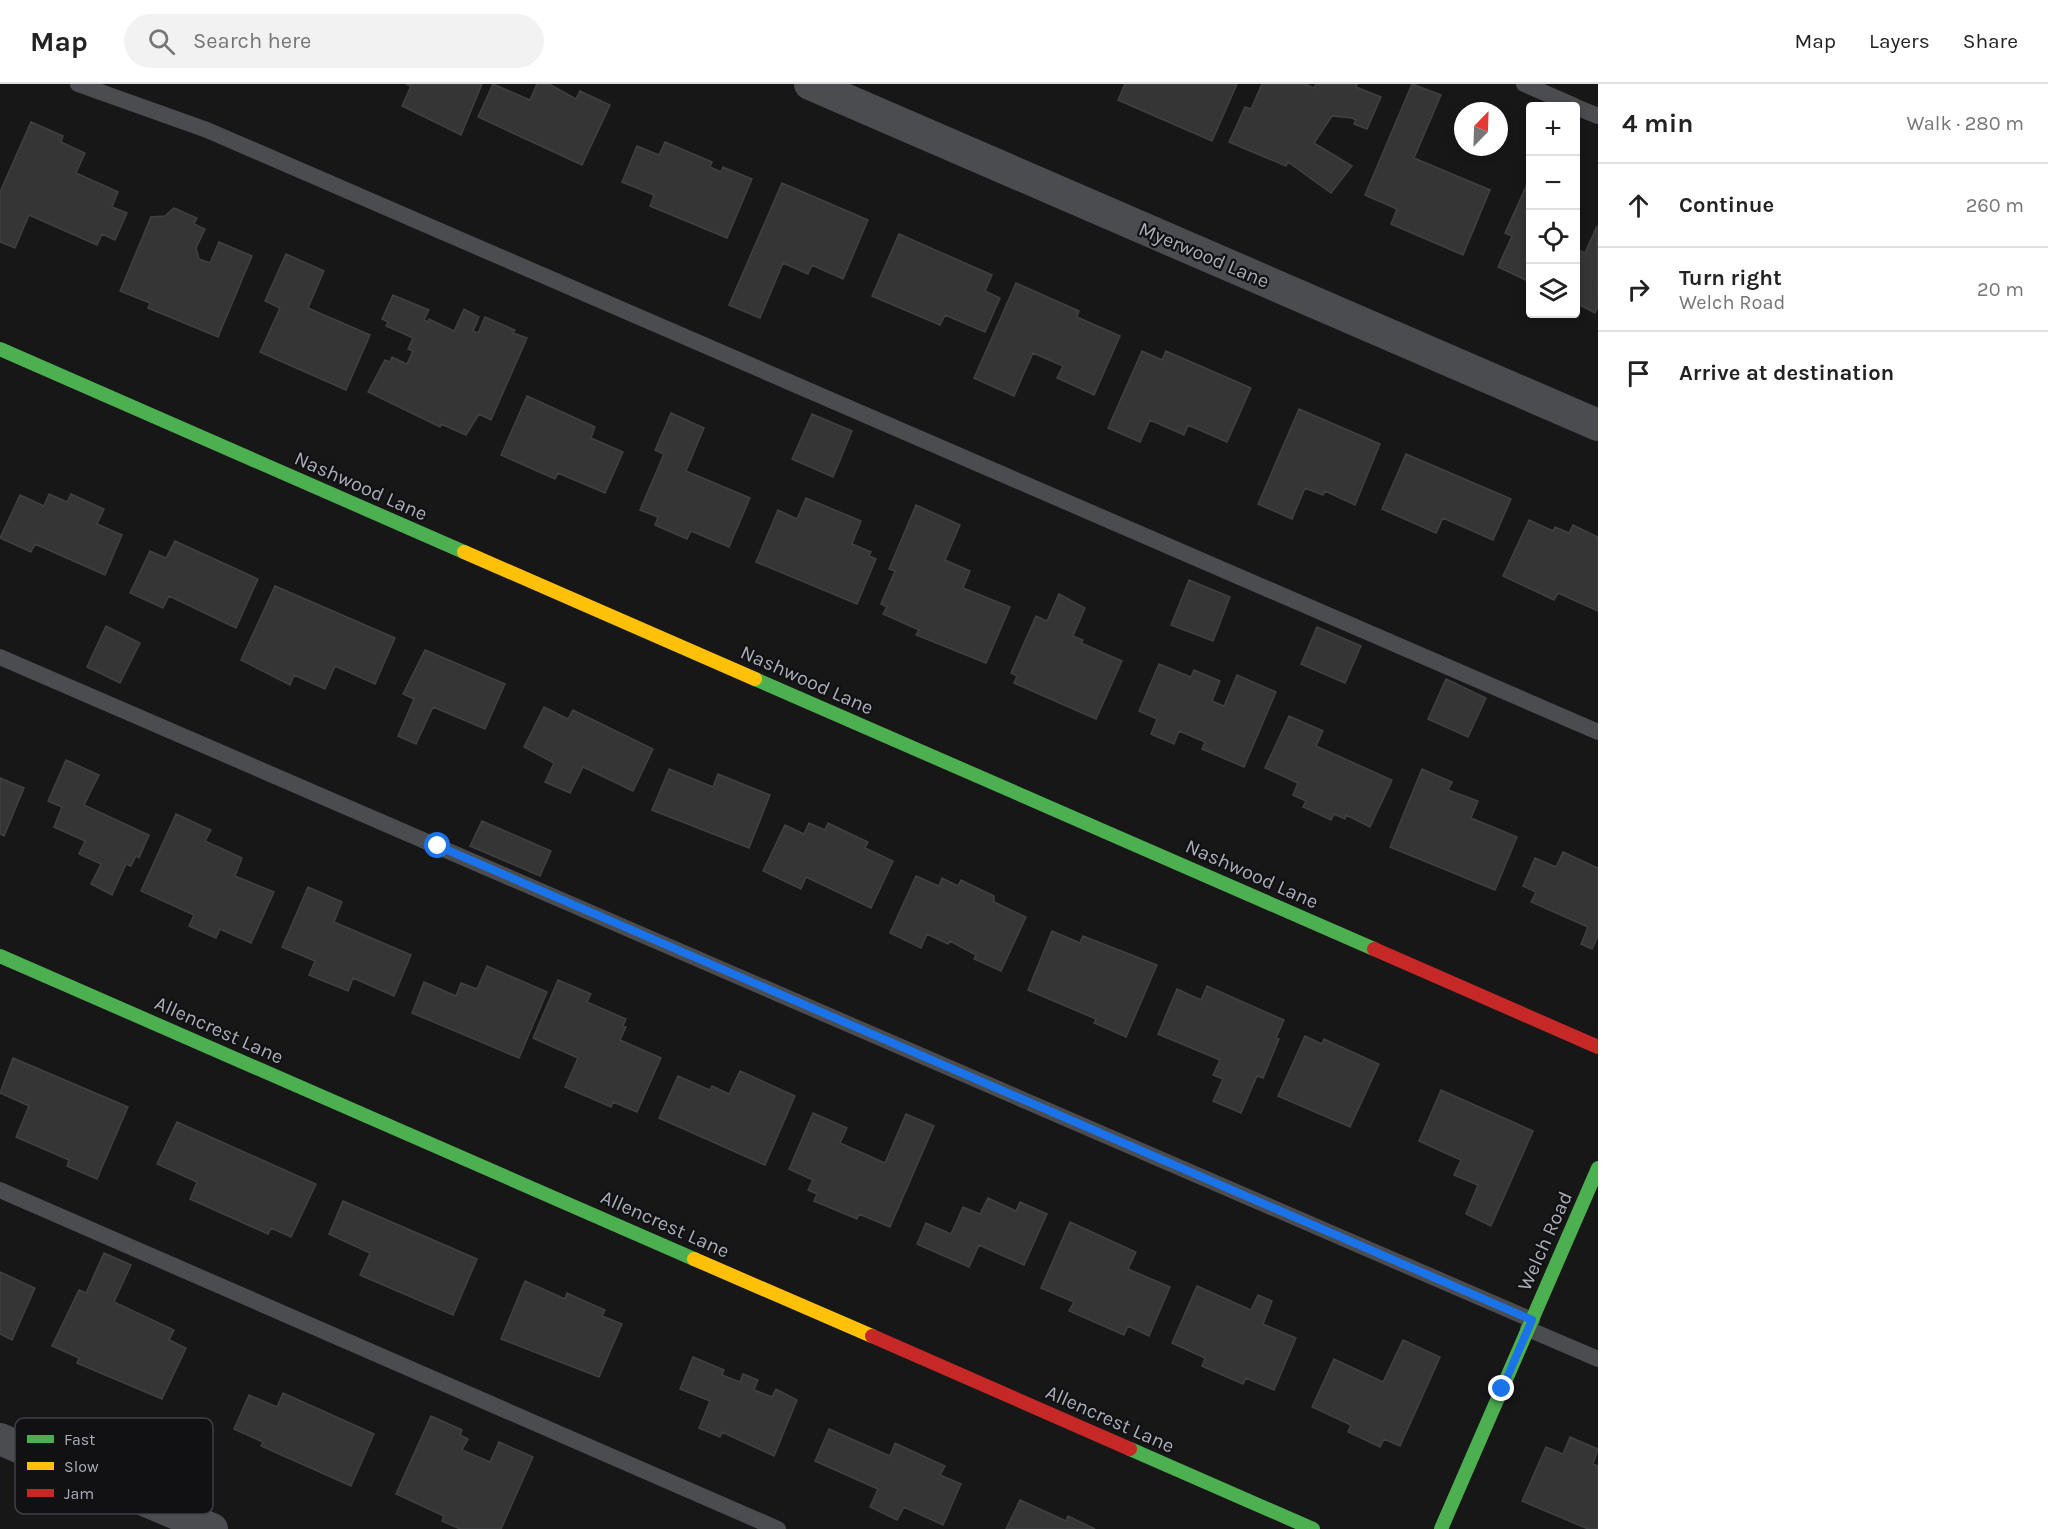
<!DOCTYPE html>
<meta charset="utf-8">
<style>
body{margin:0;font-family:Karla,sans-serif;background:#f2f2f2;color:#222}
.controls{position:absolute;right:18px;top:18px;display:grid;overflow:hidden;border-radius:6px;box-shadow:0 3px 9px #0003}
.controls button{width:54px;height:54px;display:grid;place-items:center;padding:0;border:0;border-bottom:2px solid #e0e0e0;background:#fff;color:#222;font:30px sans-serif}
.compass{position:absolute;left:1454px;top:18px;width:54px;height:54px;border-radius:50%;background:#fff;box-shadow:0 3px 9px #0003;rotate:23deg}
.stop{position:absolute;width:18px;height:18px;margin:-14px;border:4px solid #1a73e8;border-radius:50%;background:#fff}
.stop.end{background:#1a73e8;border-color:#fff;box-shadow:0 2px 6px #0008}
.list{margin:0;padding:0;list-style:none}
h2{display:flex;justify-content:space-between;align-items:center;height:78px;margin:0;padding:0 24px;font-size:26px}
h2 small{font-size:20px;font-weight:400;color:#767676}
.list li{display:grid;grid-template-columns:39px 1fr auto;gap:18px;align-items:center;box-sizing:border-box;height:84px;padding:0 24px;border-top:2px solid #e0e0e0}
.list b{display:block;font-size:22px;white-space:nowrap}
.list p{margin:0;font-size:20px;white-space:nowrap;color:#767676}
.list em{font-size:20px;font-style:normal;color:#767676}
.icon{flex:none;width:33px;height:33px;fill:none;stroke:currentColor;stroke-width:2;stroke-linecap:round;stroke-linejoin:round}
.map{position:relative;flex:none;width:1598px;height:1445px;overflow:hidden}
header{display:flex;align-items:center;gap:36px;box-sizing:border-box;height:84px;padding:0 30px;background:#fff;border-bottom:2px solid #e0e0e0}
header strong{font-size:28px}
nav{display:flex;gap:33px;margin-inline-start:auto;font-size:21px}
.search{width:420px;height:54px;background:#f2f2f2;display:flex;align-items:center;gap:15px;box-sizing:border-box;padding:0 21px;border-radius:33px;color:#767676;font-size:22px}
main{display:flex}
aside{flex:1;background:#fff}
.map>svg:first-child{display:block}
.building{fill:#353536;stroke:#3f4043;stroke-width:1.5}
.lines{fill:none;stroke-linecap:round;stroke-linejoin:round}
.lane{stroke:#4b4c50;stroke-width:16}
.street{stroke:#4b4c50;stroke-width:32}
.fast{stroke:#4caf50;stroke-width:14}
.slow{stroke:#ffc107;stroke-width:14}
.jam{stroke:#c62828;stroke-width:14}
.route{stroke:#1a73e8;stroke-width:8}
.labels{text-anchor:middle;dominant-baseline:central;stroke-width:4.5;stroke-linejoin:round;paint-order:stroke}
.street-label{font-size:20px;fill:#a8adb8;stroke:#111113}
.key{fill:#111113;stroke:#3e4045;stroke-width:1.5}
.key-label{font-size:16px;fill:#a8adb8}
</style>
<header>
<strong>Map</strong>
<div class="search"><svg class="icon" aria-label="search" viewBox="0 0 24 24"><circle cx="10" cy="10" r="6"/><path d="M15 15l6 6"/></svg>Search here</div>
<nav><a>Map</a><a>Layers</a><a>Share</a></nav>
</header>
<main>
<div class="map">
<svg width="1598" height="1445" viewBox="0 0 1598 1445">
<rect width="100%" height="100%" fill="#171717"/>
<path class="building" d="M406,0H482L461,51L402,22L411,2Z
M493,0L530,16L537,0H549L576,15L580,7L610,21L582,81L478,33Z
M1125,0H1237L1212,57L1118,16Z
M1262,0H1305L1314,4L1316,0H1357L1356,3L1381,13L1367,45L1354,40L1356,36L1352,34L1332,32L1314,59L1352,82L1331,109L1288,78L1286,82L1229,58L1245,23L1251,25Z
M1412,0L1441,11L1414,74L1490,106L1463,171L1391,140L1397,125L1365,111Z
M31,38L63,52L61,58L85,69L76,89L118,108L112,123L127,129L115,156L102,150L97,161L29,131L15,164L0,158V108Z
M665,58L712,78L710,83L721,88L723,83L752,95L727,154L650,122L654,111L622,98L637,62L659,71Z
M1529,96H1530V198L1498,183L1512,152L1505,149Z
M782,99L868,136L843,195L812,181L808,190L783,179L760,234L729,221Z
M174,124L197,134L194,140L205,145L196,164L199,175L210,179L219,158L252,172L218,253L148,224L150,219L120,207L151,133L165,132Z
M1597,142L1598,222L1595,229L1576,219V165L1585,169Z
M899,150L992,191L985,207L1000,214L985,248L945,231L940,241L872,212Z
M286,170L324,187L308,224L370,251L346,306L260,268L280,224L265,217Z
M1016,199L1079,227L1077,233L1120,252L1094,311L1057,294L1063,282L1033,269L1014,312L974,294Z
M393,211L429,226L424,236L428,238L429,235L454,247L464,225L479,233L473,247L478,249L485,233L515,246L513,249L527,254L491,336L479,330L466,351L441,340L440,343L368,308L385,276L390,278L392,273L407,280L413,267L408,265L413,254L386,242L388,238L382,235Z
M1142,267L1162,276L1166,267L1251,304L1227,358L1188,341L1184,351L1150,336L1140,358L1108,344Z
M527,312L595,343L591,354L623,368L605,409L558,389L555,395L501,371Z
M1299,325L1380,360L1355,421L1325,407L1323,411L1305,404L1292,435L1258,420Z
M671,329L704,344L686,387L750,414L729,463L691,447L687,455L655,441L658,433L640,426L664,370L655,366Z
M812,330L852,347L833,393L792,375Z
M1406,370L1511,415L1493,456L1443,434L1436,449L1382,425Z
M49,410L67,418L71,410L104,425L97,440L122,451L105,491L35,460L31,468L0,454L20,411L44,422Z
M806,414L861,437L852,460L871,468L869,472L876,475L857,520L756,478L778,426L797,435Z
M916,421L960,441L945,476L970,487L963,504L1010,523L986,579L916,551L919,546L883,530L887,523L881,520L895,487L889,485Z
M1529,436L1553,447L1555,443L1569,449L1573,441L1598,453V527L1558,509L1554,516L1503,492Z
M175,457L258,495L236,544L169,512L163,524L130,509L150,467L166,474Z
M1189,496L1230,513L1213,557L1171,541Z
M275,502L395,554L375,600L335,582L325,605L294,591L290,601L241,576Z
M1059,510L1085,524L1073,552L1083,556L1081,559L1122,577L1096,635L1014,599L1017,592L1011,589L1036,532L1047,537Z
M106,542L140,559L120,599L87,583Z
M1317,543L1361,562L1345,599L1301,580Z
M425,566L505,600L485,645L433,623L416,660L398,652L414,615L403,610Z
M1159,580L1191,593L1194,586L1220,597L1212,617L1224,622L1237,591L1276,608L1244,683L1202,665L1205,658L1179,647L1174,660L1151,650L1157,635L1139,627Z
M1446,595L1486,614L1468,653L1428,635Z
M544,623L568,635L573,626L653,665L633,707L583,683L570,709L545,698L554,679L524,663Z
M1289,632L1323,647L1316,662L1392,696L1370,743L1346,731L1345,735L1334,730L1331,736L1303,723L1306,717L1293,711L1298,699L1265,684Z
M66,676L99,691L84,721L149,751L139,774L136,772L131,782L126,780L112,811L91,800L101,780L79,770L85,757L54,743L62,723L48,717Z
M669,685L713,703L718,690L770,711L749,764L652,726Z
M1422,685L1452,698L1448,706L1478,717L1471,734L1517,753L1495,806L1390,763Z
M0,694L24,704L4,752L0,750Z
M176,730L211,746L205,757L242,774L235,792L274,808L251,859L220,845L216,854L189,842L194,831L141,807Z
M482,737L551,767L540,792L470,762Z
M809,739L825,746L828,739L868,758L865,764L893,777L871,824L806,793L801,805L763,787L785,741L804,750Z
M1563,768L1598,784V852L1592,865L1581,860L1588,843L1531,818L1536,808L1523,802L1535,774L1556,783Z
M916,792L939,802L942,794L958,802L961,796L994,812V818L1026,833L1001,887L974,875L976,871L950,857L948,860L927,850L921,864L890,849Z
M308,803L342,818L334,838L411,871L394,912L353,894L348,907L309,891L315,877L282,863Z
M1052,847L1080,859L1083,852L1157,881L1126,953L1094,939L1096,935L1028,906Z
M487,882L547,908L519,974L412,929L424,898L456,912L461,899L477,905Z
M558,896L591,910L587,918L626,935L623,942L626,943L620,956L661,974L637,1028L613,1018L611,1023L565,1003L578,974L533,954Z
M1207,902L1284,936L1276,954L1279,955L1263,994L1257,992L1241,1029L1213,1017L1223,995L1213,991L1220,976L1158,950L1177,905L1201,916Z
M1305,952L1322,960L1324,955L1379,980L1350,1043L1278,1012Z
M13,974L128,1023L97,1095L67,1082L69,1076L16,1053L29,1022L0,1009Z
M740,987L795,1012L765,1081L659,1034L678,992L710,1006L712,1002L729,1010Z
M1441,1006L1533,1047L1491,1142L1466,1130L1478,1101L1454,1091L1461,1076L1419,1057Z
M813,1029L847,1044L840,1059L885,1079L906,1030L934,1042L890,1143L859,1130L857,1135L814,1117L817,1110L808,1106L813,1096L789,1085Z
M177,1038L316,1100L291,1153L271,1144L268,1150L190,1115L197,1098L157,1080Z
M988,1114L1016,1127L1020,1118L1047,1130L1024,1181L979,1161L969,1183L917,1160L926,1139L951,1150L963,1123L980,1130Z
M343,1117L477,1175L453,1231L360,1191L370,1169L329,1150Z
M1070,1138L1136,1168L1128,1185L1170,1203L1149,1252L1128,1242L1124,1251L1069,1227L1074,1218L1041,1204Z
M104,1169L131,1181L114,1218L174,1246L169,1256L186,1264L162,1315L77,1279L79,1274L52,1262L79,1206L86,1209Z
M0,1188L35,1204L12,1256L0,1250Z
M525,1197L565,1215L567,1209L605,1226L602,1232L622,1240L599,1293L501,1255Z
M1197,1202L1251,1226L1258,1211L1272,1217L1263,1240L1296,1254L1274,1306L1246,1294L1243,1300L1202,1282L1205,1274L1172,1259Z
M1403,1256L1440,1273L1400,1362L1384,1355L1380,1363L1348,1348L1351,1341L1312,1323L1334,1275L1383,1298Z
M693,1273L724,1286L722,1291L740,1298L743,1290L758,1296L754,1306L772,1313L776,1305L797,1316L774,1372L722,1348L720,1353L699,1344L710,1317L680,1305Z
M283,1309L374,1350L351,1402L261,1362L263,1358L234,1345L249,1311L277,1323Z
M431,1332L462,1346L460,1351L468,1355L462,1366L490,1378L499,1358L533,1373L501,1445H460L442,1437L444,1432L396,1410Z
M829,1345L890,1372L895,1359L945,1382L940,1391L961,1400L943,1441L904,1423L897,1436L870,1423L878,1405L815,1377Z
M1570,1353L1598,1365L1593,1380L1598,1382V1445H1588L1522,1417L1546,1363L1563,1370Z
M1020,1416L1066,1437L1068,1432L1095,1445H1006Z"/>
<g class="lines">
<path class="lane" d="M78,0L207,46L1598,648
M1524,0L1575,22
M1576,23L1598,32
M0,573L1532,1236
M0,1106L778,1445
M1528,1245L1598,1275"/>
<path class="street" d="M810,0L1598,341
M0,1355L212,1445"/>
<path class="fast" d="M0,265L464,468
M755,595L1374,865
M0,872L694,1175
M1130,1365L1313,1445
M1441,1445L1598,1084"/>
<path class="slow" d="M464,468L755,595
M694,1175L872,1252"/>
<path class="jam" d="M1374,865L1598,963
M872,1252L1130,1365"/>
</g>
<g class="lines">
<path class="route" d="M438,762L1532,1236L1502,1305"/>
</g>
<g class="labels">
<g class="street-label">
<text transform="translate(1204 171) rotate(23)">Myerwood Lane</text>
<text transform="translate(361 402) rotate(24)">Nashwood Lane</text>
<text transform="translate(807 596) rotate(24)">Nashwood Lane</text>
<text transform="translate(1252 790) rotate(24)">Nashwood Lane</text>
<text transform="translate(219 946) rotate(24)">Allencrest Lane</text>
<text transform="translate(665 1140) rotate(24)">Allencrest Lane</text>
<text transform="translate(1545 1157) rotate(-66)">Welch Road</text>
<text transform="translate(1110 1335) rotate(24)">Allencrest Lane</text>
</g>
</g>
<rect x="15" y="1334" width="198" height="96" rx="9" class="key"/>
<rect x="27" y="1351" width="27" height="8" fill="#4caf50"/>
<rect x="27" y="1378" width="27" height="8" fill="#ffc107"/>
<rect x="27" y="1405" width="27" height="8" fill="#c62828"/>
<g class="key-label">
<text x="64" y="1361">Fast</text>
<text x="64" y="1388">Slow</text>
<text x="64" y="1415">Jam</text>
</g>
</svg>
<div class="controls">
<button>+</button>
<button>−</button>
<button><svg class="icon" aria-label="locate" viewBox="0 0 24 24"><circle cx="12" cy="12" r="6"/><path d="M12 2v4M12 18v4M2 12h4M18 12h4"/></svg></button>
<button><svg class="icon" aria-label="layers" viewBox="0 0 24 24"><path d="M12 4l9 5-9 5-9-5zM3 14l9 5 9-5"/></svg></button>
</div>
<svg class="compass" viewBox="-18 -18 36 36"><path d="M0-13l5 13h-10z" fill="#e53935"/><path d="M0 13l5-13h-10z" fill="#767676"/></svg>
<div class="stop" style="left:438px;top:762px"></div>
<div class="stop end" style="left:1502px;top:1305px"></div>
</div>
<aside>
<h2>4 min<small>Walk · 280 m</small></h2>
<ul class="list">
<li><svg class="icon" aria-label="ahead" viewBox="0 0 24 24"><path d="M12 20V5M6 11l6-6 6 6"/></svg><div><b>Continue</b></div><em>260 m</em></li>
<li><svg class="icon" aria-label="right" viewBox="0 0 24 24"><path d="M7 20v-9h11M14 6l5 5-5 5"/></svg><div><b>Turn right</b><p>Welch Road</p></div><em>20 m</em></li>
<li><svg class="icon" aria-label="arrive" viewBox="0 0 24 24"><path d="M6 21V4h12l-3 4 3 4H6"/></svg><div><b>Arrive at destination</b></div></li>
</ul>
</aside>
</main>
